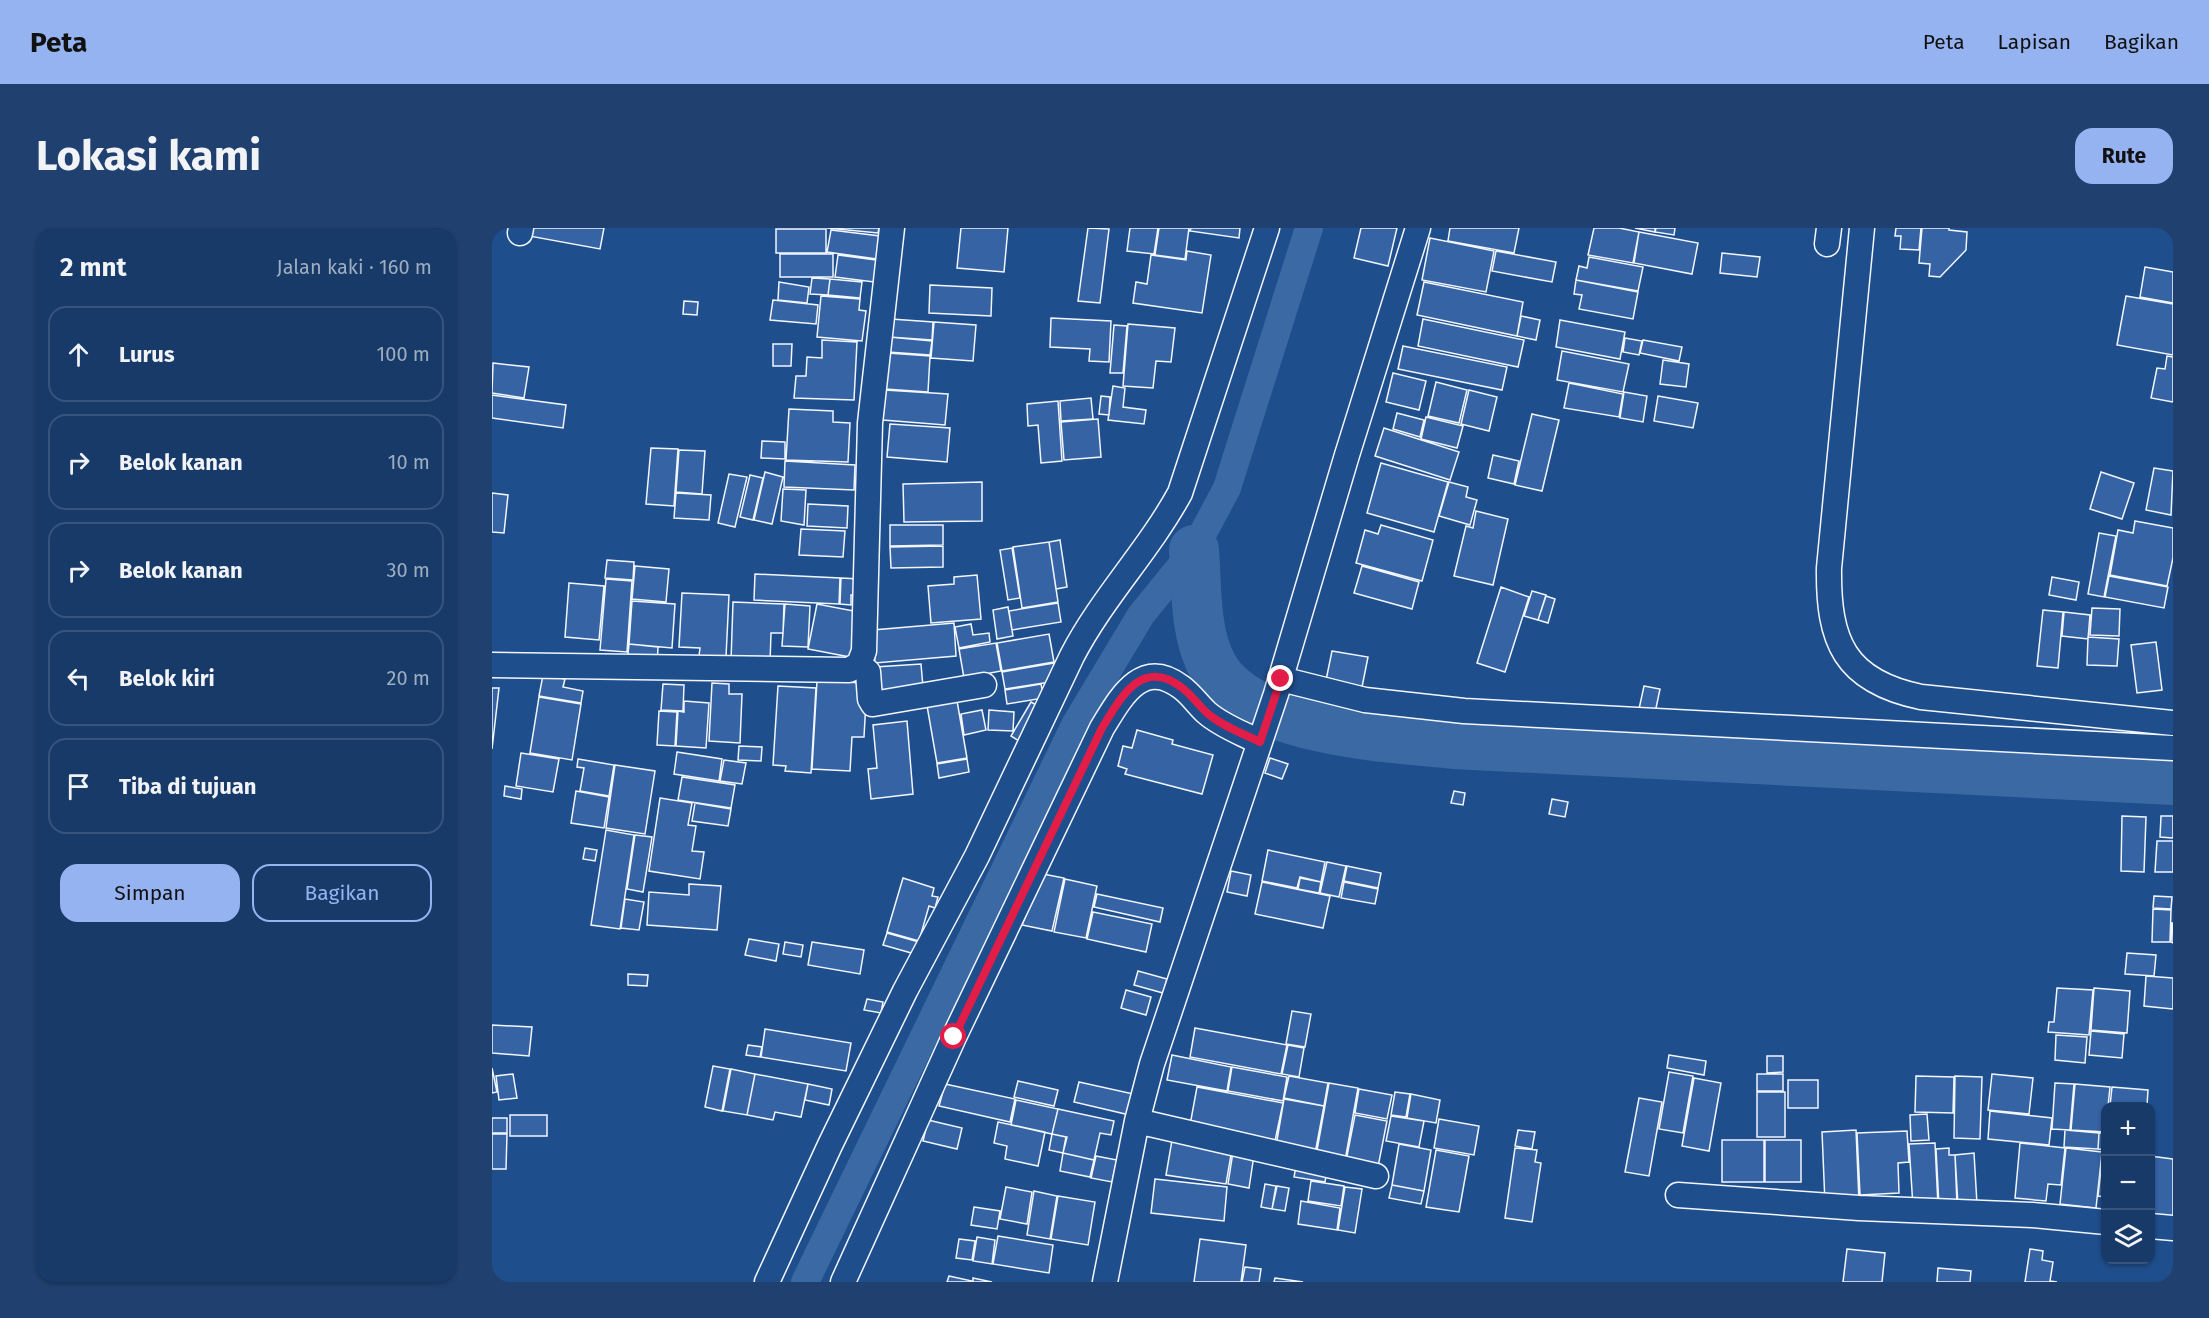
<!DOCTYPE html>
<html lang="id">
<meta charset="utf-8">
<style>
body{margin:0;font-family:"Fira Sans",sans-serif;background:#20416f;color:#f1f3f6}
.controls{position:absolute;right:18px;bottom:18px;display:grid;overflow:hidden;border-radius:12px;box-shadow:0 2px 4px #0004}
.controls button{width:54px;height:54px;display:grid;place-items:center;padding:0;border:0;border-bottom:2px solid #36547d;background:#173a69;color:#f1f3f6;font:30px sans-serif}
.stop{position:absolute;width:18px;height:18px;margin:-14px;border:4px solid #e11d48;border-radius:50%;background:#fff}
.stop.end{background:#e11d48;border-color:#fff;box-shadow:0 2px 6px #0008}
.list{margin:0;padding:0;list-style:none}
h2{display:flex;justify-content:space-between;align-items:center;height:78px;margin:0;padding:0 24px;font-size:26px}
h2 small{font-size:20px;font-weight:400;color:#9eadc0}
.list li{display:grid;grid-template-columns:39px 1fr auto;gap:18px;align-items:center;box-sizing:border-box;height:96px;margin:0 12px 12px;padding:0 12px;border:2px solid #36547d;border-radius:18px}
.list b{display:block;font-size:22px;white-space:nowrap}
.list em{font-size:20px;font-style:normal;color:#9eadc0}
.actions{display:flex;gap:12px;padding:18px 24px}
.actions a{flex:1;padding:14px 0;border:2px solid #95b2f1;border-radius:18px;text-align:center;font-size:21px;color:#95b2f1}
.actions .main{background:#95b2f1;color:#111}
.icon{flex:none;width:33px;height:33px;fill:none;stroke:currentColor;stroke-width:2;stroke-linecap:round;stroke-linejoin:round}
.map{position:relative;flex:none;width:1681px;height:1054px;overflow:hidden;border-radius:18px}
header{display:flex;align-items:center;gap:36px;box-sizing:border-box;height:84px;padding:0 30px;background:#95b2f1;color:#111}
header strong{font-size:28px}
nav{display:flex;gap:33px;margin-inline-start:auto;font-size:21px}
.intro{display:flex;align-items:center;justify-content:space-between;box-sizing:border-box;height:144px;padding:0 36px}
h1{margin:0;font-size:42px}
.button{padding:15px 27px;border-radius:18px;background:#95b2f1;color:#111;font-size:21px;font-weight:700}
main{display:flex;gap:36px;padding:0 36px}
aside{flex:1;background:#173a69;border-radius:18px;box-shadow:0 2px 4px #0004}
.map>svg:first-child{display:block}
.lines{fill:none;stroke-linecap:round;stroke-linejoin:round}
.canal{stroke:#3b69a3;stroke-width:28}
.river{stroke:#3b69a3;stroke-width:50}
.building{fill:#3563a3;stroke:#f2f6ff;stroke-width:1.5}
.street-casing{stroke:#f2f6ff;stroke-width:27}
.street{stroke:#1f4e8c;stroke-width:24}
.route{stroke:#e11d48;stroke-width:8}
</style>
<header>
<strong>Peta</strong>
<nav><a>Peta</a><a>Lapisan</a><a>Bagikan</a></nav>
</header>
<div class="intro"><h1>Lokasi kami</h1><a class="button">Rute</a></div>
<main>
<aside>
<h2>2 mnt<small>Jalan kaki · 160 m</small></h2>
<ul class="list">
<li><svg class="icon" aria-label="ahead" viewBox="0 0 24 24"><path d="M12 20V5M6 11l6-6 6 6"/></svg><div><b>Lurus</b></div><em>100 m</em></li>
<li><svg class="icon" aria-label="right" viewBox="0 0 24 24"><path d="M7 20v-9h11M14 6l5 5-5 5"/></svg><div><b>Belok kanan</b></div><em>10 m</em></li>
<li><svg class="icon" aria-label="right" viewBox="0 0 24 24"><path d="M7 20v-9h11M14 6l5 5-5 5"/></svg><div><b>Belok kanan</b></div><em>30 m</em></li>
<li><svg class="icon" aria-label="left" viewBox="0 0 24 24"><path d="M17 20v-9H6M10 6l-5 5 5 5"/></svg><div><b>Belok kiri</b></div><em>20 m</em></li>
<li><svg class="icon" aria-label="arrive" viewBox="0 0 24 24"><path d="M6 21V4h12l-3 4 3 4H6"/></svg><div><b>Tiba di tujuan</b></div></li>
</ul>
<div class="actions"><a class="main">Simpan</a><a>Bagikan</a></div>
</aside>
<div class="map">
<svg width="1681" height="1054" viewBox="0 0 1681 1054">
<rect width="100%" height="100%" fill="#1f4e8c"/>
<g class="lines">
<path class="canal" d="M313,1054L583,497L649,387L702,322L735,260L817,0"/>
<path class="river" d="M702,322C705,359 702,405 721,439C757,504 896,509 962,516L1681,552"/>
</g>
<path class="building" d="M38,0H112L108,21L37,8Z
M335,0H387L386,5Z
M469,0H516L512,44L465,40Z
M596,0L617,1L608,75L586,73Z
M638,0H666L662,26L635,23Z
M667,0H697L693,31L663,27Z
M699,0H748L747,10L698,3Z
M869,0H905L896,38L862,30Z
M958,0H1027L1022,25L956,13Z
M1102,0H1127L1147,4L1141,35L1096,27Z
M1143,0H1163V4Z
M1164,0H1183L1182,7L1163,4Z
M1404,0H1429L1427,22L1408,21L1409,8H1403Z
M1430,0H1457V2L1475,4L1474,22L1448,49L1437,48L1438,36L1427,35Z
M284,1H334V25H284Z
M339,2L388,8L385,31L335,24Z
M1147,4L1206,15L1200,46L1142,35Z
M938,10L1002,23L994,64L930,52Z
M695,23L719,27L710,85L641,75L644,54L655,56L659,27L694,32Z
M1004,23L1064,34L1060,54L1000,43Z
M1230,25L1268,29L1265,49L1228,45Z
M288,26H341V49H288Z
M346,27L384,32L382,54L343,49Z
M1097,29L1151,39L1146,63L1084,52L1087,38L1095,40Z
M1653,39L1681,44V75L1648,69Z
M320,50L338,51L336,67L318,66Z
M338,51L370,54L368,70L336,67Z
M1084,52L1146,64L1141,91L1087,81L1090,67L1082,66Z
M287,54L317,59L315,75L286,72Z
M932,54L1031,74L1025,108L925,87Z
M438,57L500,60L499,88L437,85Z
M329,68L368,71L367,82L374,83L370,113L325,109Z
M1634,68L1681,76V127L1625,117Z
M281,72L326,77L324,96L278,92Z
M192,73L206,74L205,87L191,86Z
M1029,88L1048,92L1044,112L1025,108Z
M559,90L619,93L617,134L597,133L598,121L558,119Z
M399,91L441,94L440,112L397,109Z
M931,91L1032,112L1026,139L926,118Z
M1068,92L1133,104L1128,131L1064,119Z
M442,94L484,97L481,133L439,130Z
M636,96L683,100L679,134L664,133L661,160L631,158Z
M622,97L635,98L631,145H618Z
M397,109L440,113L438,127L396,124Z
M1133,110L1150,113L1147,127L1131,124Z
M330,112L365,114L362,172L302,170L304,148H314L315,129L330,130Z
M1151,112L1190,119L1187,133L1148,125Z
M281,116H300L299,138H281Z
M911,118L1015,139L1010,162L906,141Z
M1070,123L1137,136L1131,164L1065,152Z
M396,125L438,128L436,164L393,161Z
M1675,128L1681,129V174L1659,170L1665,140L1673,141Z
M1171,132L1197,136L1194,159L1168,156Z
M1,135L37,139L32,170L0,165Z
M901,145L934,153L927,182L894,174Z
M944,154L975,162L967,195L936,188Z
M1077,155L1131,166L1127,189L1072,180Z
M621,158L633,160L631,179L654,182L652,196L616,192Z
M393,162L456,166L453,197L391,192Z
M977,162L1005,169L997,203L969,196Z
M1132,164L1155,168L1151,194L1128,190Z
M0,167L74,177L71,200L0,190Z
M609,168L618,169L617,187L607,186Z
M1166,168L1206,175L1201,200L1162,193Z
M599,170L601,191L569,193L568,173Z
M566,173L570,233L549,235L546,197L536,198L535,176Z
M297,181L341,183V194L358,195L356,234L294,232Z
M905,185L932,192L928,209L901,201Z
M1040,186L1067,192L1050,263L1023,257Z
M934,189L971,198L965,220L929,211Z
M606,191L609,229L572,232L569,194Z
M398,196L458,200L455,234L395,229Z
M892,200L967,224L958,252L883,228Z
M270,213L293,214V231L269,230Z
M159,220L186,221L182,278L154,276Z
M187,222L213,223L210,266L184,264Z
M1001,227L1027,233L1022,256L996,250Z
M293,233L363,237L362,262L292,259Z
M889,235L956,254L942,304L875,285Z
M1662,240L1681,243L1679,287L1654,282Z
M273,244L291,249L280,296L262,292Z
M1609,244L1642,255L1630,291L1598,281Z
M237,246L255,249L243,299L226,295Z
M258,247L271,250L261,292L248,289Z
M490,254V293L412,294L411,256Z
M957,254L976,259L974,269L985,272L978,297L947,288Z
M291,261L314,262L312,297L289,293Z
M0,265L16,267L12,305L0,304Z
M184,265L219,267L217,292L182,290Z
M316,276L356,278L355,300L315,298Z
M984,283L1016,291L1001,357L962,348L974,298L981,300Z
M1643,293L1681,300V330L1675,358L1618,347L1626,302L1641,305Z
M398,297H451V317L398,318Z
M889,297L941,312L930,353L864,335L873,302L886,306Z
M309,301L353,303L351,329L307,327Z
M1607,305L1624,308L1612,369L1596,366Z
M568,312L575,359L564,361L557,314Z
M557,314L566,374L530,380L521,319Z
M451,318V339L399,340L398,319Z
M520,320L528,370L516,372L508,322Z
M115,332L142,334L141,352L113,350Z
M143,338L177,341L174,374L140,371Z
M870,338L927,354L920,381L862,365Z
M263,346L348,350L347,376L262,372Z
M485,347L489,391L439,395L436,358L462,356V349Z
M1617,348L1676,359L1672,380L1613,369Z
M1560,349L1587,354L1584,372L1557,367Z
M349,350L368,351L367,367H359V377L348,376Z
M114,351L140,353L135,424L108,422Z
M77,355L112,358L107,412L73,409Z
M1009,359L1037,369L1013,444L985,435Z
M1040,363L1054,367L1046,392L1032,388Z
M190,365L237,367L234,429L207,428L208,420L187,419Z
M1054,368L1063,371L1056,395L1046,392Z
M140,373L183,376L180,420L137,416Z
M241,374L292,376L291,405H279L278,435L239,433Z
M566,375L569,394L520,402L517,383Z
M293,376L318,378L316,419L290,418Z
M325,376L367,384L358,429L316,421Z
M516,379L521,408L505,411L501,382Z
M1600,380L1628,381L1627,408L1598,407Z
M1551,382L1571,384L1566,440L1545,438Z
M1572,384L1598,387L1596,411L1570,408Z
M462,395L464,428L383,435L381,402Z
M479,396L481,407L497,405L498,414L467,420L463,399Z
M557,406L562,434L510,443L505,415Z
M1596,409L1627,411L1625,438L1595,437Z
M1664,414L1670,462L1645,465L1639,417Z
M504,415L509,443L472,450L467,421Z
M137,416L166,419L165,439L135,437Z
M840,423L876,429L869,464L833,457Z
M562,435L565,453L513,461L510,444Z
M429,436L431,459L386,463L383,439Z
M51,447L73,451L71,459L91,463L89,475L47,468Z
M325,453L375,455L372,509H360L358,543L320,541Z
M220,455L237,456V466H250L248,515L217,513Z
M171,456L192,457L191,483L169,482Z
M549,456L552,470L515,476L513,462Z
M286,458L324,460L319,545L293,543L294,538L281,537Z
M1152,458L1168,461L1163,485L1147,481Z
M0,460H7L0,521Z
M464,467L475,530L445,535L434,472Z
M47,469L89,476L80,532L38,525Z
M192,473L217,475L214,520L184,518L186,483L192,484Z
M539,474L550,480L530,515L519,508Z
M490,482L494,502L472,507L469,486Z
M497,482L522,484L521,503L496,502Z
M167,483L185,484L183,518L165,517Z
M415,493L421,566L379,571L376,541L385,540L381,497Z
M645,502L681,512L680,516L721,527L710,566L633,546L635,541L626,538L631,518L640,520Z
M247,518L270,519L269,533L246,532Z
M185,524L230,531L227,553L182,546Z
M29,525L67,531L61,564L24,558Z
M778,530L796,536L790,551L773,545Z
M86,531L122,537L117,568L88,563L92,540L85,539Z
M475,531L477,544L447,550L445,536Z
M232,532L254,535L250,556L228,553Z
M123,537L163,543L153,606L114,600Z
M190,549L243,557L239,580L186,572Z
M13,558L30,561L29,571L12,568Z
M84,563L117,569L112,600L79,595Z
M962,563L973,565L971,577L959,575Z
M168,570L200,575L196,597L204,598L200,623L212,624L208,651L157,643Z
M1060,571L1076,574L1073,589L1057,586Z
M203,575L239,581L236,598L200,593Z
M1630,588L1654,589L1652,644L1629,643Z
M1669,588H1681V610L1668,609Z
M114,602L142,607L128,701L99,697Z
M143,607L160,609L151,664L135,661Z
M1665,613H1681V644H1663Z
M93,620L105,622L103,633L91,631Z
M776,622L833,634L829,654L808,649L805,660L770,653Z
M835,634L854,638L847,669L828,665Z
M855,638L889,645L886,660L852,653Z
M739,643L759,647L755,668L735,664Z
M551,646L572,650L560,703L530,697Z
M411,650L442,660L440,668L446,669L443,680L437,678L427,713L395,704Z
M808,650L829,654L827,665L806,661Z
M573,651L605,658L594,710L562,704Z
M770,654L838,668L831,700L763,686Z
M852,654L886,661L883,676L849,670Z
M197,656L229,658L225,702L155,697L157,664L197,667Z
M605,666L671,680L668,694L602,679Z
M1662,668L1680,669L1679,681L1661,680Z
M133,671L152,674L147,702L129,700Z
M1661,681L1679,682L1678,714H1660Z
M601,684L660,696L654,724L595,711Z
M1680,695H1681V715L1679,714Z
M395,705L427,714L423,726L391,717Z
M257,711L287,716L284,733L253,727Z
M293,714L311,717L309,729L291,726Z
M320,714L372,722L368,746L316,737Z
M1635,725L1664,727L1662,748L1633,746Z
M646,743L675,751L671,765L642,757Z
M136,746L156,747L155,758L136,757Z
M1654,748L1681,750V781L1652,778Z
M1565,760L1601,762L1597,807L1556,804L1557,794H1562Z
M1602,760L1638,763L1635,805L1599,802Z
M634,762L659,769L654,787L629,780Z
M375,771L391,774L389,785L372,782Z
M800,783L819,786L813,819L794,816Z
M0,797L40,799L37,828L0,825Z
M703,800L795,817L789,846L698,829Z
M273,801L359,815L354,843L269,829Z
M1599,803L1632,806L1630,830L1597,827Z
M1564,807L1595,809L1593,835L1563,832Z
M256,817L270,819L268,829L254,827Z
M796,817L812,820L807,849L790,846Z
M680,827L739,839L735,863L675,852Z
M1177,827L1214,833L1212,847L1175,840Z
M1275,828H1291V844L1275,845Z
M221,838L238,841L230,883L213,879Z
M740,839L795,849L791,873L736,863Z
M0,840L5,864L0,865Z
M239,841L263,846L255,887L231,883Z
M1177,844L1201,848L1191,905L1167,901Z
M21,846L25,870L7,872L4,848Z
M263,846L316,856L309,889L283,884L281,892L255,887Z
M1265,846H1291V863H1265Z
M1500,846L1541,850L1537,886L1496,882Z
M797,848L836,855L832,878L792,870Z
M1424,848L1462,849L1461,885L1423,884Z
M1463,848L1490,849L1488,911L1462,910Z
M1202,850L1229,855L1217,923L1190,918Z
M1296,852H1326V880H1296Z
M526,853L566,862L562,878L522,869Z
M587,854L646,867L642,888L582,874Z
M837,855L866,860L853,933L824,928Z
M1563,855L1582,856L1578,902L1560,901Z
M316,856L340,861L337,877L313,872Z
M453,856L523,871L518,894L447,878Z
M1583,856L1618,859L1616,878H1614V904L1579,902Z
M705,859L791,875L783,913L698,897Z
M1620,859L1656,862L1655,878H1618Z
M867,861L900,867L895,891L863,885Z
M903,864L918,866L914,889L899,887Z
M1265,864H1293V909H1265Z
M919,866L948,872L944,895L915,890Z
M1147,870L1170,874L1157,948L1133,944Z
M792,871L832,878L822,931L783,924Z
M524,872L566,881L560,906L519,897Z
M566,881L622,893L619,907L608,905L602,932L571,925L575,909L560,906Z
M1498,883L1560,890L1557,917L1496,911Z
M1435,886L1437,912L1419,913L1418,887Z
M18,887H55V908H18Z
M863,887L895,893L886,939L854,933Z
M899,888L932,893L927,919L894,913Z
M0,890H15V905H0Z
M947,891L987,898L982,927L942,920Z
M436,892L470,900L465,921L431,913Z
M506,894L553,904L546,938L513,931L515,918L502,915Z
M1026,902L1043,904L1040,921L1023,918Z
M1364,902L1367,973L1333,975L1330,904Z
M1573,902L1607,905L1606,921L1572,919Z
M1415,903L1417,934L1406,935L1407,965L1368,967L1365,905Z
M1607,905H1614V922L1606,921Z
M0,906H15L14,941H0Z
M560,906L574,909L571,925L557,922Z
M680,912L740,921L734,956L674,947Z
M1230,912H1272V954H1230Z
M1273,912H1309V954H1273Z
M1443,915L1446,978L1421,979L1417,916Z
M1528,915L1573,920L1569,957L1556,956L1554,973L1523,970Z
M907,916L939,922L932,963L900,957Z
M1023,920L1045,922L1043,934L1049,935L1040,994L1013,990Z
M1457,920V927H1463L1465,977L1447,978L1444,921Z
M1574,920L1610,924L1604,980L1568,976Z
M944,922L977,928L967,984L934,979Z
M741,924L762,927L757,960L736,956Z
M1611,924H1614V969L1606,968Z
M571,925L602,932L598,949L568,943Z
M1482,925L1485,976L1466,977L1463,927Z
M604,928L625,932L620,954L599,950Z
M1658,928L1681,931V990L1658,988Z
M804,938L835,943L833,954L802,949Z
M663,951L735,959L732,993L659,985Z
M819,953L852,958L849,978L816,973Z
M773,956L784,958L780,981L769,979Z
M900,957L932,963L929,976L897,970Z
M785,958L797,960L793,983L780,981Z
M514,959L540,964L535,996L508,991Z
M853,959L870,961L863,1005L846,1002Z
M542,963L565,968L558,1011L535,1007Z
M566,968L603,974L596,1017L559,1011Z
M809,973L848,980L845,1002L806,996Z
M482,979L508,983L505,1001L479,997Z
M506,1008L561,1017L557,1045L501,1036Z
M485,1009L503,1012L500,1036L481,1033Z
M467,1011L483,1013L480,1032L464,1030Z
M708,1011L754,1017L749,1054H702Z
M1355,1021L1393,1025L1390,1054H1351Z
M1538,1021L1551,1023L1550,1032L1561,1034L1558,1053L1565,1054H1533Z
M753,1039L769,1041L767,1054H750Z
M1446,1040L1479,1043L1478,1054H1445Z
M457,1048L480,1053V1054H455Z
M481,1050L500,1054H481Z
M783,1050L811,1054H782Z"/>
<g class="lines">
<g class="street-casing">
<path id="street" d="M1370,0L1337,340C1336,413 1352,453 1429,469L1681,495
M28,5L29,0
M1335,16L1337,0
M367,436L376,444L378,471L381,476L492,457
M0,437L357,442L367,436L372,423L378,195L400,0
M789,451L873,472L972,483L1681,520
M645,893L884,948
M1186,967L1367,980L1540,987L1614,994
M1658,998L1681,1000
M275,1054L338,917L413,763L485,628L580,428C610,370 657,322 688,265L775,0
M351,1054L462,809L610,500C628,471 649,429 689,459C699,466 706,477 715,485C730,498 750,505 767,514
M613,1054L645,893L660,836L784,466L855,227L926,0"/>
</g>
<use href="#street" class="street"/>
</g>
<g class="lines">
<path class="route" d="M462,809L610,500C628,471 649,429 689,459C699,466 706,477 715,485C730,498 750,505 768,514L789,451"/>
</g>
</svg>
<div class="controls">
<button>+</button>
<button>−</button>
<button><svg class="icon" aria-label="layers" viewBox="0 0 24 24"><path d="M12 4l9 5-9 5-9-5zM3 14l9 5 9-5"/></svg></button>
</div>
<div class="stop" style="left:462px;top:809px"></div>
<div class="stop end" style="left:789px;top:451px"></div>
</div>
</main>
